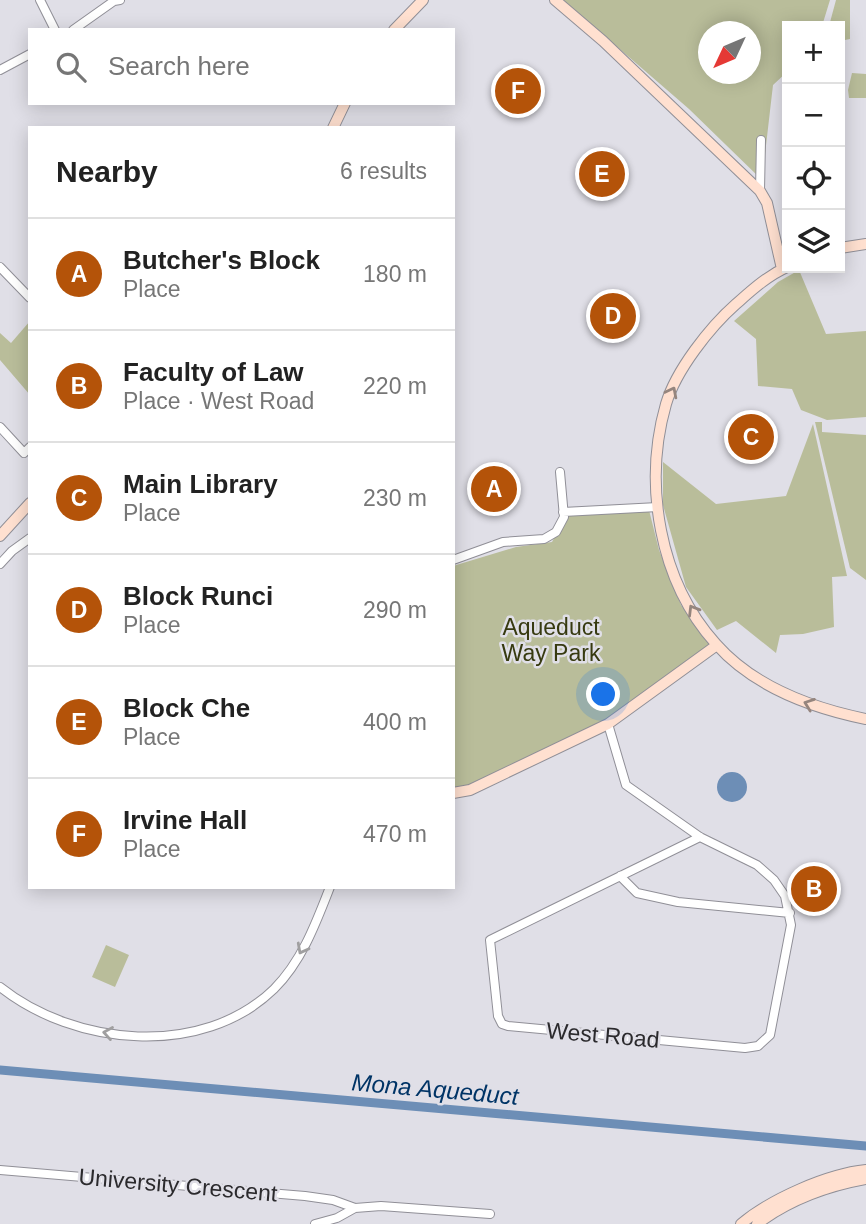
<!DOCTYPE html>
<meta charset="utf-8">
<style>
body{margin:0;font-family:Helvetica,sans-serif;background:#f2f2f2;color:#222}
.controls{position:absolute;right:21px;top:21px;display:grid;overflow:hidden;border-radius:0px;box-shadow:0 4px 18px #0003}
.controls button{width:63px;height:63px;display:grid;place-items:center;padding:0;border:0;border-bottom:2px solid #e0e0e0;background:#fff;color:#222;font:35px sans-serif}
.compass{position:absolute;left:698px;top:21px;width:63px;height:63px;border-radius:50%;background:#fff;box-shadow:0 4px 18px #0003;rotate:226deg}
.you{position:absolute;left:604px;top:695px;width:24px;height:24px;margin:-18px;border:5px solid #fff;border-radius:50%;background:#1a73e8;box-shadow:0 0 0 10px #1a73e833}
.badge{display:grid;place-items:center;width:46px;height:46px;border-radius:50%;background:#b45309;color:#fff;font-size:23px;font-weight:700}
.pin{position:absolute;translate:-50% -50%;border:4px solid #fff;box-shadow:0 2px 7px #0006}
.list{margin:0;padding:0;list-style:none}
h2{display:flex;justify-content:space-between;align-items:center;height:91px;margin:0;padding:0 28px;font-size:30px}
h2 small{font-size:23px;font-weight:400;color:#767676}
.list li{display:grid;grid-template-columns:46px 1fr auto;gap:21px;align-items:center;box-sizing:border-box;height:112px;padding:0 28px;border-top:2px solid #e0e0e0}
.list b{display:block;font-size:26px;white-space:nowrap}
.list p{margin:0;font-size:23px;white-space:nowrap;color:#767676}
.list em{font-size:23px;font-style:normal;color:#767676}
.icon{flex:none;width:38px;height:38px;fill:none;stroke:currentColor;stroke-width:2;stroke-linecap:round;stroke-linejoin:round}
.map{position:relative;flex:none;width:866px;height:1224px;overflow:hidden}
.search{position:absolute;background:#fff;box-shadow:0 4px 18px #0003;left:28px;top:28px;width:427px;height:77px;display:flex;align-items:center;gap:18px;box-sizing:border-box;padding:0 24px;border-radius:0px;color:#767676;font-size:26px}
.panel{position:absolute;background:#fff;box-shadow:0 4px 18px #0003;left:28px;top:126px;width:427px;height:763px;border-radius:0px}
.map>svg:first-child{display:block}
.green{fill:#b9bd9a;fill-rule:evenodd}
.water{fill:#6d8eb6}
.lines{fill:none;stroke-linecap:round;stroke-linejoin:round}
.canal{stroke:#6d8eb6;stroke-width:9}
.street-casing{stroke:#908f97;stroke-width:10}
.secondary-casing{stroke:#908f97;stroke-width:12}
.street{stroke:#fff;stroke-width:8}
.secondary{stroke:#ffe0d0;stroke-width:10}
.oneway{stroke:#95857e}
.oneway2{stroke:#a09fa0}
.labels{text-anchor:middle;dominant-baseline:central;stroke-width:5;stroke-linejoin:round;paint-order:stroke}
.park-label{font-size:23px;fill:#373a10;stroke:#e0dfe7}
.street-label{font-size:23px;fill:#2b2a2d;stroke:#e0dfe7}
.water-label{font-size:24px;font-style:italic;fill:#003466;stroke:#e0dfe7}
</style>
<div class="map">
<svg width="866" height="1224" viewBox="0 0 866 1224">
<rect width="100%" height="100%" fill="#e0dfe7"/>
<path class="green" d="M563,0H830L822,26H787V72L773,85L762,180L689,109ZM708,32H750V74H708Z
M836,0H850V39L840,41V26H829Z
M852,73L866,74V98H849L848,90Z
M799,270L826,334L866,331V417L827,420L801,410L792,389L758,386L756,339L734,321L778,282Z
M30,321V395L0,360V333L11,343Z
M815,422H822V432L866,435V580L850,568Z
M813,424L847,576L832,577L834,627L803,634L780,635L776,653L736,621L717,630L686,587L663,505V462L716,504L786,496Z
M649,510L659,550L681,605L712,645L599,726L468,787L453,791V566L516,547L552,542L567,514Z
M106,945L129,955L115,987L92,977Z"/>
<path class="water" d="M717 787a15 15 0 1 1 30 0a15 15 0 1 1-30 0Z"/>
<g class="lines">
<path class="canal" d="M0,1070L866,1146"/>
<g class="street-casing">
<path id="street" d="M40,0L55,30
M73,30L114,1L120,0
M0,70L30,54
M760,191L761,140
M0,267L30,298
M0,427L24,453L30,447
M563,512L658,507
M453,560L503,542L544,539L556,532L564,517L560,472
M0,564L12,551L30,538
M608,724L626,785L700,837L757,865L774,880L785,896L791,925L770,1035L758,1046L745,1048L508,1026L502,1024L498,1016L490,940L700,837
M620,876L637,893L678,902L790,913
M0,987C74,1046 202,1059 274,989C302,961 316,923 330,887
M0,1170L305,1196L333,1200L355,1208
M315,1224L337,1218L355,1208L381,1206L490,1214"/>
</g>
<g class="secondary-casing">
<path id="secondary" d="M555,0L603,41L760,191L767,203L782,269
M394,30L423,0
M333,128L345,103
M840,248L866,244
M787,267C767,276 752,290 736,304C710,327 676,370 666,404C643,484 659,581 716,644C754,687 812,708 866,719
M0,536L30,503
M453,793L470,790L608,724L717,645
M741,1224C771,1199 827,1174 866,1170
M757,1224C789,1200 827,1186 866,1179"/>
</g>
<use href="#street" class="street"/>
<use href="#secondary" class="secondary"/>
</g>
<defs><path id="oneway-chevron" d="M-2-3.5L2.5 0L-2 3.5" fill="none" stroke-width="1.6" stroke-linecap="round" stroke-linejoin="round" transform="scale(1.75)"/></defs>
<g class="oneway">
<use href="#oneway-chevron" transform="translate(672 392) rotate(-63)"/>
<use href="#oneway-chevron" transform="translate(693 610) rotate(-121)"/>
<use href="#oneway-chevron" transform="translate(809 704) rotate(-160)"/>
</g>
<g class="oneway2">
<use href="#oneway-chevron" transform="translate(302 949) rotate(118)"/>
<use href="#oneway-chevron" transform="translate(108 1033) rotate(-170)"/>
</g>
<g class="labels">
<g class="park-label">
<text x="551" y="627">Aqueduct<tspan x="551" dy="26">Way Park</tspan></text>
</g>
<g class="street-label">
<text transform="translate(603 1035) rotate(5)">West Road</text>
<text transform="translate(178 1185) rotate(5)">University Crescent</text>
</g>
<g class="water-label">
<text transform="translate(435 1089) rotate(5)">Mona Aqueduct</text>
</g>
</g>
</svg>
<div class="controls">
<button>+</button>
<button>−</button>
<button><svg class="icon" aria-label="locate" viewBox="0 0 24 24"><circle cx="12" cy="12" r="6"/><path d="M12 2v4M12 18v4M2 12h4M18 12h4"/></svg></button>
<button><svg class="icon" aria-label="layers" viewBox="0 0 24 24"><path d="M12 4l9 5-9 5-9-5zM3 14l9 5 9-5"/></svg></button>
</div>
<svg class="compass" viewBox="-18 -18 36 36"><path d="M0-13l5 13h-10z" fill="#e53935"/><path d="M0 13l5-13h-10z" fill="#767676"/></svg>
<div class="you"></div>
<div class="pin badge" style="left:494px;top:489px">A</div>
<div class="pin badge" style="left:814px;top:889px">B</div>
<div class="pin badge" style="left:751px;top:437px">C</div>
<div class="pin badge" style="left:613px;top:316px">D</div>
<div class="pin badge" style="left:602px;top:174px">E</div>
<div class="pin badge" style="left:518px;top:91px">F</div>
<div class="search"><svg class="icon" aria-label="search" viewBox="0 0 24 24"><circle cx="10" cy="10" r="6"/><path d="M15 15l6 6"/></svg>Search here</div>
<section class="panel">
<h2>Nearby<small>6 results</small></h2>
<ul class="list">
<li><span class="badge">A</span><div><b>Butcher's Block</b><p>Place</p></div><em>180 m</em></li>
<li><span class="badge">B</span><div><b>Faculty of Law</b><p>Place · West Road</p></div><em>220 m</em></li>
<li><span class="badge">C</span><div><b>Main Library</b><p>Place</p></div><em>230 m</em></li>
<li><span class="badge">D</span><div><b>Block Runci</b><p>Place</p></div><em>290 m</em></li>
<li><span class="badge">E</span><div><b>Block Che</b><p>Place</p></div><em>400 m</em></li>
<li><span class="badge">F</span><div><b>Irvine Hall</b><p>Place</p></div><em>470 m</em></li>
</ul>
</section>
</div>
